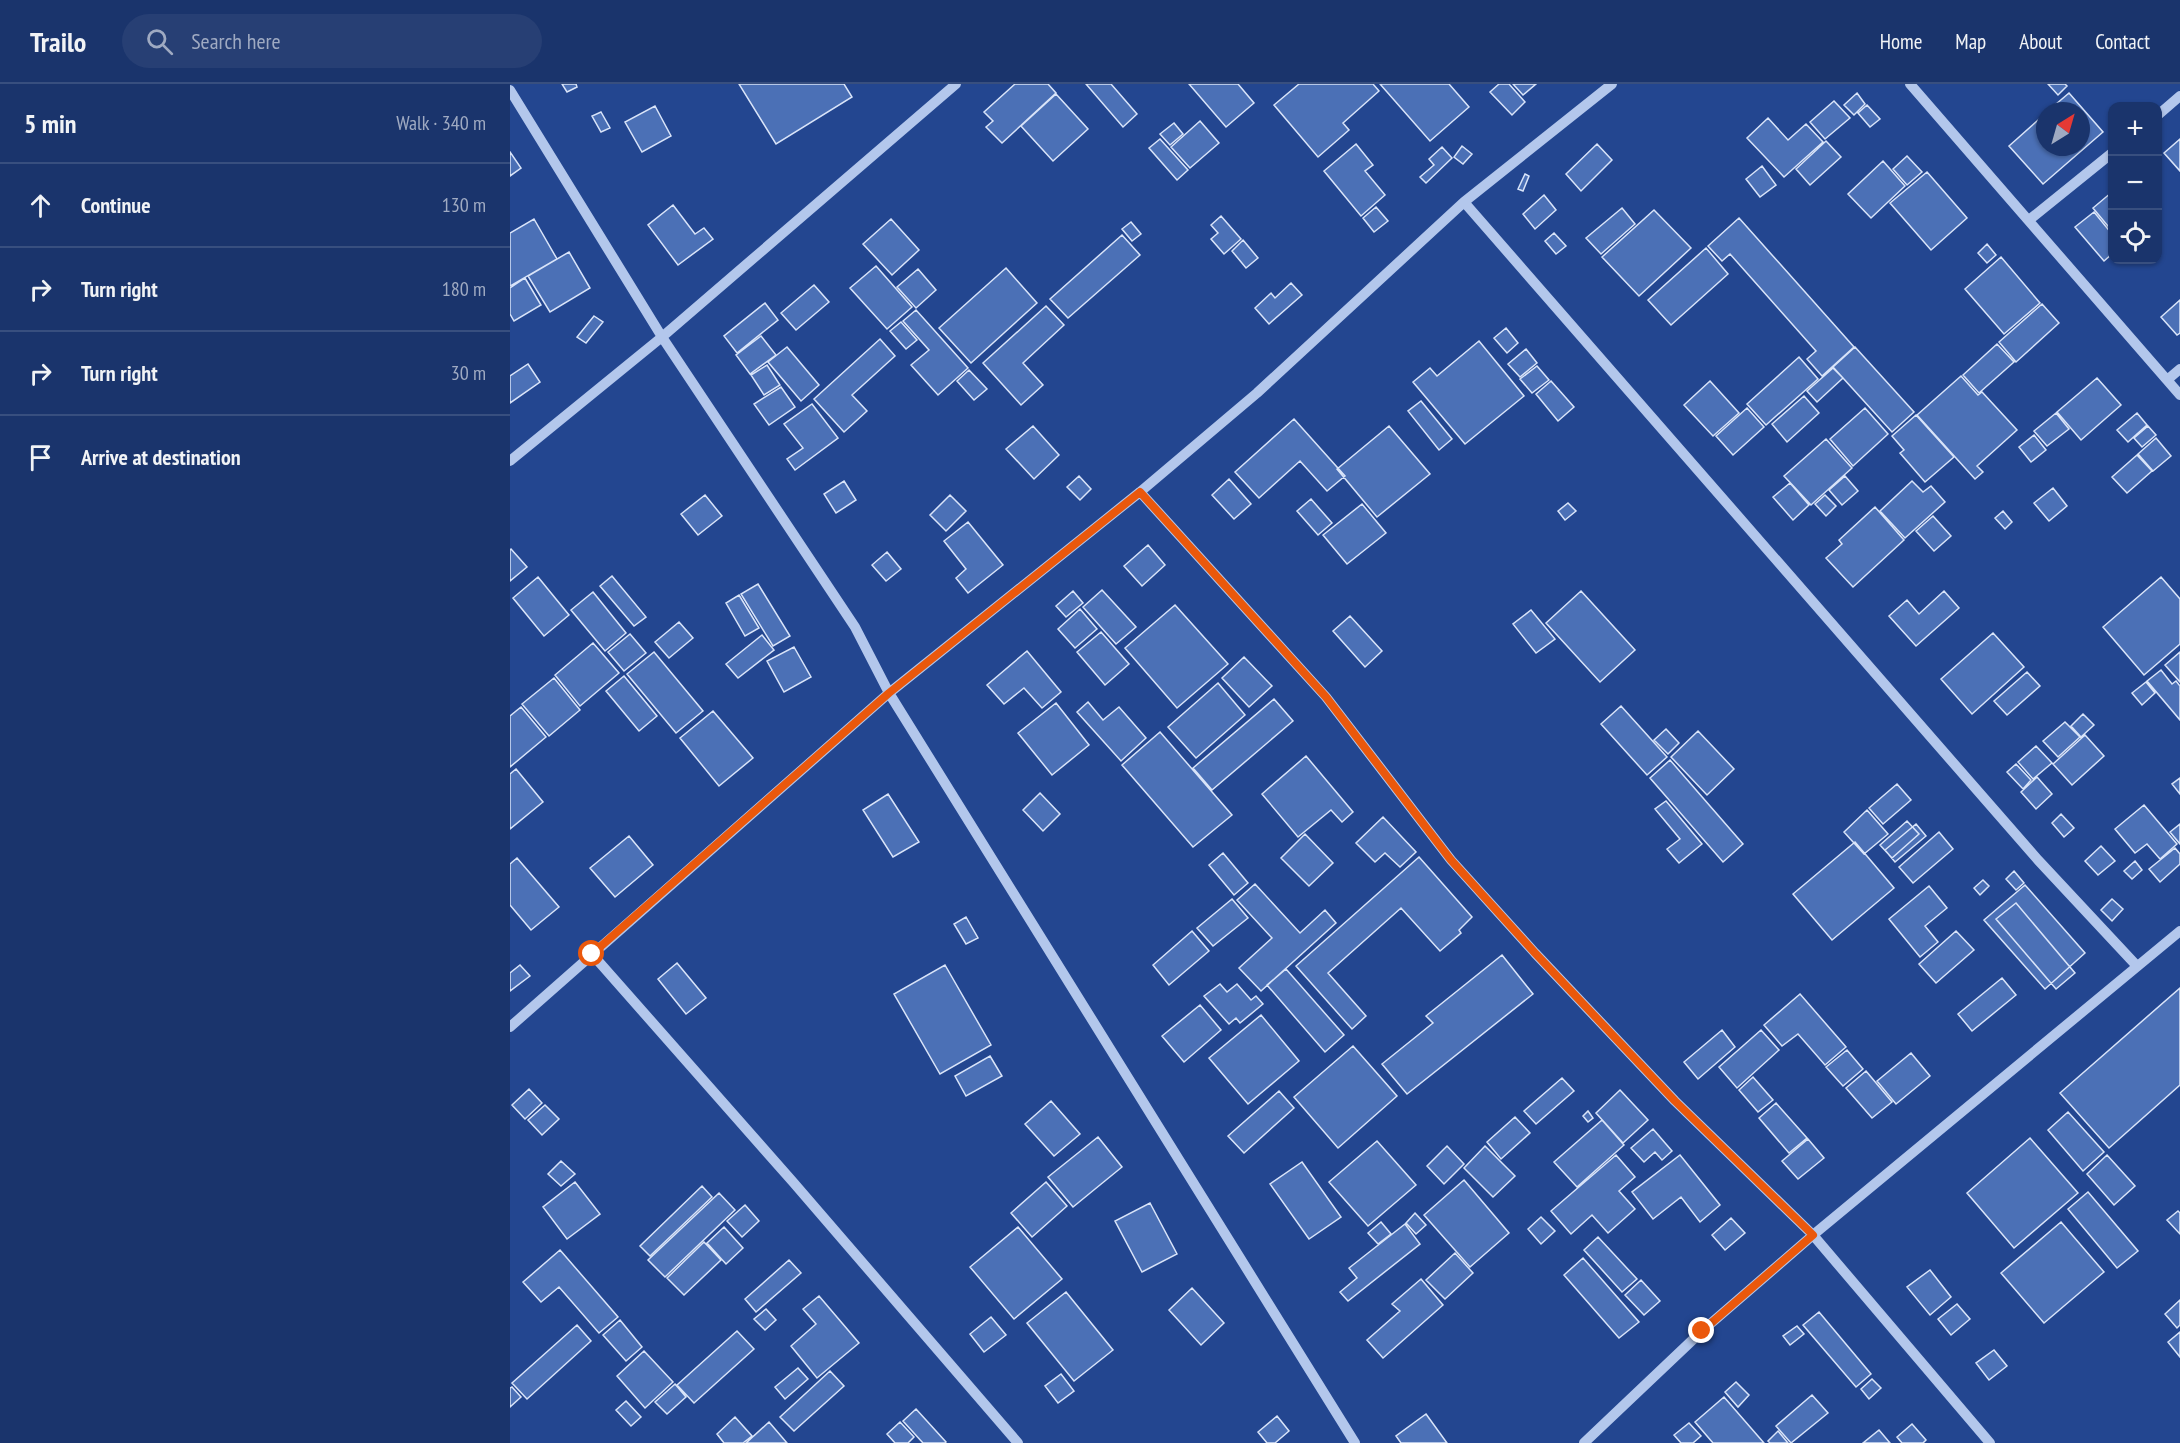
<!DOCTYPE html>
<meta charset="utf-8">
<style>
body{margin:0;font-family:"PT Sans Narrow",sans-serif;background:#273f74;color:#f1f3f6}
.controls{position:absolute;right:18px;top:18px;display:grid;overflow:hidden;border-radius:12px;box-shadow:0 2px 4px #0004}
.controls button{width:54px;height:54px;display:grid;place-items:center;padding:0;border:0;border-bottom:2px solid #384f7f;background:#1a346c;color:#f1f3f6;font:30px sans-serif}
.compass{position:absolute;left:1526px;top:18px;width:54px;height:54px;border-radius:50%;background:#1a346c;box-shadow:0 2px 4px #0004;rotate:37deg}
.stop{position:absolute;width:18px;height:18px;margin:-14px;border:4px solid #ea580c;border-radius:50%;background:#fff}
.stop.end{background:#ea580c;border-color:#fff;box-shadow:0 2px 6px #0008}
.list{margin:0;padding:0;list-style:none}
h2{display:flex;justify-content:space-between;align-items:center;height:78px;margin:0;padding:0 24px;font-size:26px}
h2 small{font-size:20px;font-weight:400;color:#9faac2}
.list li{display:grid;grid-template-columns:39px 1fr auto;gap:18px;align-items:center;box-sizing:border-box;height:84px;padding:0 24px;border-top:2px solid #384f7f}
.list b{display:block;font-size:22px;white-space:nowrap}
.list em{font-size:20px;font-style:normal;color:#9faac2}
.icon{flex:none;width:33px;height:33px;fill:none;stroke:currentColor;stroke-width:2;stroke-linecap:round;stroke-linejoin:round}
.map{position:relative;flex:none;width:1670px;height:1359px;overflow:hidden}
header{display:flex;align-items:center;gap:36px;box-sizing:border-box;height:84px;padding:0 30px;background:#1a346c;border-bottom:2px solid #384f7f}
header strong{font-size:28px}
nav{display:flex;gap:33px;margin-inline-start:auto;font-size:21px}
.search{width:420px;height:54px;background:#273f74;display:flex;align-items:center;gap:15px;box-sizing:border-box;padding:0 21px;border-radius:33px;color:#9faac2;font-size:22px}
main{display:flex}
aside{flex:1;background:#1a346c}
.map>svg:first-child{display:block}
.building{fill:#4b70b6;stroke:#d9e4f9;stroke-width:1.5}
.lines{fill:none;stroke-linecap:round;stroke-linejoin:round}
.minor{stroke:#b3c7ec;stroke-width:10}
.route{stroke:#ea580c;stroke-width:8}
</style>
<header>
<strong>Trailo</strong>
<div class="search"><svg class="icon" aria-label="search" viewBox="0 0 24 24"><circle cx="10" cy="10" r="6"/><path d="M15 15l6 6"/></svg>Search here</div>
<nav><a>Home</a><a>Map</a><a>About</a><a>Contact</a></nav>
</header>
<main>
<aside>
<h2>5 min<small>Walk · 340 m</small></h2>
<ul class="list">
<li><svg class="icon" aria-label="ahead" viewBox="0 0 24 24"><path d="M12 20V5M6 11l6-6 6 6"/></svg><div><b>Continue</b></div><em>130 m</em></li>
<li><svg class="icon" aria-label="right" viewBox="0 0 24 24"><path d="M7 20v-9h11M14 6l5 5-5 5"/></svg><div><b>Turn right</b></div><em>180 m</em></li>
<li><svg class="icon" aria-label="right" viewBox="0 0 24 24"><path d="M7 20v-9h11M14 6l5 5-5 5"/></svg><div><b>Turn right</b></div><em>30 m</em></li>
<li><svg class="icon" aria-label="arrive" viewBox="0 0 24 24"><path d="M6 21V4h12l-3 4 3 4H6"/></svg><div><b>Arrive at destination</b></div></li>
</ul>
</aside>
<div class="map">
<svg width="1670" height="1359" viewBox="0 0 1670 1359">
<rect width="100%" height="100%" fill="#234690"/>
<path class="building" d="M52,0H66L67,3L57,8Z
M229,0H334L342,13L266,60Z
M505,0H538L546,9L492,59L476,43L483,37L474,28Z
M576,0H601L627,30L613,43Z
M679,0H728L744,19L716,43Z
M789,0H863L869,7L833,39L839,46L808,73L764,21Z
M870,0H939L959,23L920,57Z
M989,0H999L1015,18L1002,31L980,8Z
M1003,0H1026L1013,11Z
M1538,0H1555L1557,2L1548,11Z
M1347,9L1355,20L1344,31L1334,21Z
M1559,9L1593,48L1533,100L1499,62L1535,30V63H1571V27H1538Z
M546,10L578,45L543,77L511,42Z
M1324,17L1340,34L1315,55L1300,38Z
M1357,21L1370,35L1360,43L1348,29Z
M145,22L161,52L132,68L115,38Z
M91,28L100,44L91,48L82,32Z
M1258,34L1278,56L1296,40L1313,58L1274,93L1237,54Z
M690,37L709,59L680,84L661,63Z
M664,39L673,50L660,61L650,50Z
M650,55L678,86L667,96L639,64Z
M1670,55V87L1654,69Z
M1316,57L1331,73L1300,101L1286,85Z
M846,60L863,81L855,87L875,111L851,132L814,87Z
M1087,60L1102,76L1071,107L1056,90Z
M952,62L962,70L953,80L944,73Z
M932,63L942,74L916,99L910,93L924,81L919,75Z
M0,68L11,84L0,92Z
M1397,72L1412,88L1397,101L1383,85Z
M1373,77L1395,102L1361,134L1338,110Z
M1252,82L1266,101L1250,113L1236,95Z
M1417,88L1457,134L1421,166L1380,119Z
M1015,90L1019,92L1013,107L1008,105Z
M1602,108V147L1583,124Z
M1034,111L1046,126L1025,145L1013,130Z
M163,121L185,150L194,144L203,155L168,181L138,141Z
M866,123L878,137L864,148L853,134Z
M1112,124L1125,140L1091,170L1076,154Z
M1144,126L1181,164L1129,212L1092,173Z
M1584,128L1602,150V170L1594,177L1565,143Z
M711,132L731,155L714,170L701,155L708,149L701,141Z
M1229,134L1344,263L1312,292L1297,275L1306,267L1220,170L1212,177L1198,162Z
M24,135L47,175L0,202V149Z
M381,135L409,166L382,191L353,160Z
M621,138L631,150L622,157L612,145Z
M1044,149L1056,162L1046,170L1035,157Z
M612,151L630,171L558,234L540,215Z
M733,156L748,174L736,184L722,167Z
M1477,160L1486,171L1477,179L1468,169Z
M1196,164L1218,190L1161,241L1138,216Z
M59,168L80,204L40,228L18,192Z
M1491,173L1530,219L1494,250L1455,205Z
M366,182L402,223L377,245L340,204Z
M496,184L527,219L461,279L429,244Z
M408,185L426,206L406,224L387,203Z
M15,194L31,221L4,237L0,230V204Z
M781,199L792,211L759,240L745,224L761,209L765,214Z
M304,201L319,218L286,246L271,229Z
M1670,216V249L1667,251L1651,233Z
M255,219L268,236L227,269L214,252Z
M1532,220L1549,239L1506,278L1489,258Z
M536,222L554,241L513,279L533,301L511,321L473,279Z
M406,226L458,284L428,311L401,281L419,266L393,237Z
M84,232L93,238L76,259L67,253Z
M391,238L407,256L396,265L380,247Z
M996,244L1008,259L997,269L984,254Z
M251,252L266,271L240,290L226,271Z
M370,255L385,272L342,311L357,327L334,348L304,315Z
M969,257L1014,312L955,360L903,298L920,284L927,292Z
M1487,260L1504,278L1469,309L1453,291Z
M277,263L309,301L291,317L258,278Z
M1345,263L1404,328L1382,348L1323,283Z
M1016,265L1027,279L1010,293L998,280Z
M1289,273L1308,295L1256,341L1237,320Z
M18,280L30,298L0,319V292Z
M257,281L270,301L254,311L241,291Z
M1027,282L1039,296L1022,309L1010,295Z
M1323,284L1333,294L1307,318L1297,307Z
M459,286L477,305L464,316L447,297Z
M1451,292L1468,311L1472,308L1507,346L1467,382L1473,388L1465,395L1407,331Z
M1587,294L1611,321L1571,356L1547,328Z
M1041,297L1064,323L1048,337L1026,310Z
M1200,297L1229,329L1203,352L1174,321Z
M271,303L285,323L259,341L244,320Z
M1294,312L1309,329L1277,358L1262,340Z
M911,317L942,355L929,366L898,327Z
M302,320L328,354L285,386L277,375L293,364L274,340Z
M1237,324L1254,343L1223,371L1206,352Z
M1355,324L1378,350L1343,382L1320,355Z
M1546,329L1559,345L1537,362L1524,347Z
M1627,329L1637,341L1618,358L1607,346Z
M1406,331L1444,373L1415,398L1390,369L1394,366L1382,352Z
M784,335L835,392L817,407L790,377L749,414L725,388Z
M523,342L549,371L524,395L496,365Z
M879,342L920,390L867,433L827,385Z
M1638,342L1646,351L1632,363L1624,354Z
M1524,351L1536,366L1521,378L1509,363Z
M1646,354L1661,372L1643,387L1628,370Z
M1316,355L1342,384L1301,421L1274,392Z
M1627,371L1642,387L1617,409L1602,393Z
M569,392L581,405L570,416L557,403Z
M1335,392L1348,407L1332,421L1319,406Z
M719,395L741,420L724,435L702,411Z
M334,397L346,416L326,429L314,410Z
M1402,397L1413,408L1421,402L1435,418L1395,454L1370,427Z
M1280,399L1299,421L1283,436L1263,413Z
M1543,404L1557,422L1539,437L1524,419Z
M195,411L212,432L188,451L171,430Z
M440,411L456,427L436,447L420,431Z
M1315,411L1326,422L1316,432L1305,420Z
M801,415L822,439L808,451L787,427Z
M1058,419L1066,427L1055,436L1048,427Z
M852,420L876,449L837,480L813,451Z
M1365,423L1394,456L1343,503L1316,474L1332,460L1329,456Z
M1493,427L1502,438L1495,445L1485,434Z
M1423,432L1441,452L1424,467L1406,447Z
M458,438L493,481L458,509L446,494L456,485L434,457Z
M638,461L655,481L632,502L614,482Z
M1,465L17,483L0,497V466Z
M377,468L391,485L376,497L362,481Z
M102,492L136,533L124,542L90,502Z
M28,493L59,531L34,552L3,514Z
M1651,493L1670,515V560L1634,591L1593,543Z
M248,500L280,552L263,562L231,510Z
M592,506L626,543L606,560L573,523Z
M563,507L573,519L556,533L546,522Z
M1071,507L1125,566L1090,598L1036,539Z
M1434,507L1449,524L1406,562L1379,532L1397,516L1409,530Z
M83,508L116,549L95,567L61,526Z
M229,511L249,544L235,552L216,519Z
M665,521L718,580L667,624L615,564Z
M570,525L587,545L565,564L548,545Z
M1021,526L1045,555L1026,569L1003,540Z
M840,532L872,567L855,583L823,547Z
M169,538L183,554L159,574L145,558Z
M591,548L619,580L595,601L567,568Z
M1483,549L1514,583L1462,630L1431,595Z
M120,550L136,569L114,587L98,568Z
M252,551L264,566L228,594L216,580Z
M83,559L109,589L70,622L45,591Z
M284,563L301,593L274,608L257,577Z
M517,567L551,608L532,624L514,604L494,620L477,601Z
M144,568L193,627L166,649L117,590Z
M1670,568V598L1655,581Z
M734,573L762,602L739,623L712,594Z
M1651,586L1662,600L1666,597L1670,602V636L1637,597Z
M1517,588L1530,602L1497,631L1484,617Z
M114,592L147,632L129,647L96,607Z
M44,594L70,626L39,652L12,620Z
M1636,598L1645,609L1632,621L1622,609Z
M708,599L735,631L686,674L658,643Z
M764,615L783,637L702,706L683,684Z
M578,618L593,636L609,623L636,654L611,677L567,628Z
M546,619L579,661L542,691L508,649Z
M1111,622L1157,673L1137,691L1091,640Z
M11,623L36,653L0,683V632Z
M203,627L243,674L209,702L170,654Z
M1573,630L1584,641L1571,653L1561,642Z
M1555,638L1570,653L1548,673L1533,657Z
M1156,645L1169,659L1158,670L1144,656Z
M1188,647L1224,685L1197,711L1161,673Z
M650,648L722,731L683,763L612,681Z
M1575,651L1594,672L1562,701L1543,680Z
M1526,662L1542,679L1523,695L1508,678Z
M796,672L843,728L832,738L821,726L788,753L752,710Z
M1160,676L1233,760L1213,778L1140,694Z
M1506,680L1521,696L1513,705L1497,688Z
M6,685L33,718L0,745V690Z
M1527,693L1542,710L1526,725L1511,708Z
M1670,694V710L1662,700Z
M1387,700L1401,716L1373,740L1359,724Z
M530,709L550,730L533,747L513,726Z
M378,710L409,758L383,773L353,726Z
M1156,717L1192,760L1169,779L1157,765L1170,755L1145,725Z
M1634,721L1667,760L1650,775L1637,760L1625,769L1605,745Z
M1357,726L1378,750L1354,770L1334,748Z
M1551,730L1564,744L1554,753L1542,739Z
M873,733L906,768L890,783L875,769L865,778L846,759Z
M1397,737L1409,750L1382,774L1370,761Z
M1406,740L1416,752L1385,778L1375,766Z
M1670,740V760L1660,748Z
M1429,748L1443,765L1403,799L1389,783Z
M795,750L823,779L799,802L771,774Z
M119,752L143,781L105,813L80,784Z
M1345,758L1384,804L1322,856L1283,810Z
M1591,762L1605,777L1588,791L1575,777Z
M1665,764L1670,770V780L1650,798L1639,785Z
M713,769L738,799L724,811L699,781Z
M909,773L962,833L949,846L951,849L930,867L891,824L818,889L856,932L842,945L786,882Z
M7,774L49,823L21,846L0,821V780Z
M1625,777L1632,786L1622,795L1614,787Z
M1504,787L1514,799L1506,806L1496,795Z
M1473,796L1479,802L1470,811L1464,804Z
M745,800L790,849L815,826L826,839L751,907L729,884L762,854L727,816Z
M1515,801L1575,869L1535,905L1474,836Z
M1419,802L1437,824L1415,842L1428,858L1410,873L1379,835Z
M722,815L738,834L703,862L687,844Z
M1602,815L1613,825L1602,837L1591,826Z
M1506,819L1565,889L1546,905L1486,835Z
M456,833L468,854L456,860L444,840Z
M682,847L699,867L659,901L643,881Z
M1446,847L1464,866L1426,899L1409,880Z
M992,871L1023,910L897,1010L872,980L923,939L916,932Z
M167,879L196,914L176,930L148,895Z
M10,881L20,892L0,907V889Z
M435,881L481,961L430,990L384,910Z
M776,885L834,951L815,968L757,901Z
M1492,894L1506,911L1462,947L1448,930Z
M710,900L717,908L727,900L741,916L746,912L753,920L730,939L726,934L719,940L694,912Z
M1670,904V1001L1599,1064L1550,1009Z
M1290,910L1336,963L1315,981L1288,950L1272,962L1254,941Z
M690,921L711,946L674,978L652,952Z
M751,931L789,977L738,1020L699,974Z
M1212,946L1225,963L1188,995L1174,978Z
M1251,946L1269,966L1227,1004L1209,983Z
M843,962L887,1012L828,1064L784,1013Z
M1337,966L1353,985L1333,1002L1316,983Z
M1401,969L1420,992L1386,1020L1367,997Z
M480,972L492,992L456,1012L445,992Z
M1356,987L1382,1018L1362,1034L1336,1004Z
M1243,993L1263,1016L1248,1028L1229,1006Z
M1052,994L1064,1007L1026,1040L1014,1027Z
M19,1005L32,1019L15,1035L2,1021Z
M1110,1006L1138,1036L1113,1059L1086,1029Z
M769,1007L784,1024L734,1069L718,1052Z
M541,1017L570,1050L544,1072L515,1040Z
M1266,1019L1297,1054L1279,1069L1249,1034Z
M35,1021L49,1035L32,1051L18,1036Z
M1078,1027L1083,1034L1078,1038L1073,1032Z
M1558,1028L1594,1068L1573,1087L1538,1046Z
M1005,1033L1020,1049L991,1075L977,1058Z
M1092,1036L1114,1061L1067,1103L1044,1078Z
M1143,1045L1162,1067L1152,1076L1145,1068L1134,1078L1121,1064Z
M588,1053L612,1083L563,1123L538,1093Z
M1520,1054L1568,1109L1504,1164L1457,1109Z
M1298,1055L1314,1074L1288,1095L1272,1077Z
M867,1057L906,1101L858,1142L819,1098Z
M937,1062L954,1080L934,1100L917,1082Z
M975,1062L1005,1092L983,1113L954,1084Z
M1106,1071L1125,1093L1109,1107L1125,1125L1098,1149L1082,1131L1061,1150L1041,1127Z
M1170,1071L1210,1121L1190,1138L1171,1113L1143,1135L1122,1108Z
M1597,1071L1625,1102L1604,1121L1577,1090Z
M51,1077L65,1090L51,1102L38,1090Z
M792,1078L831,1133L799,1155L760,1100Z
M954,1096L999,1149L960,1183L914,1131Z
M65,1098L90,1130L57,1155L33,1123Z
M536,1098L557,1122L522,1153L501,1129Z
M192,1102L202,1113L140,1172L130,1162Z
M1578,1108L1628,1167L1607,1184L1558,1125Z
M209,1109L225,1126L155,1193L138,1176Z
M640,1119L667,1170L632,1188L605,1137Z
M235,1121L249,1137L232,1153L217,1137Z
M1668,1127L1670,1129V1150L1657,1136Z
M905,1129L916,1141L906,1150L896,1139Z
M1031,1133L1045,1147L1031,1160L1018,1145Z
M1221,1134L1235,1149L1215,1166L1202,1151Z
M871,1138L881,1150L868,1160L858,1149Z
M1551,1138L1594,1188L1534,1239L1491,1189Z
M895,1140L910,1160L838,1217L830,1208L847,1194L839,1184Z
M214,1143L233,1164L216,1180L197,1159Z
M508,1143L552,1195L504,1235L460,1183Z
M1088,1153L1127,1195L1112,1208L1074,1166Z
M194,1158L211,1176L174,1211L157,1194Z
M50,1166L108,1233L89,1249L49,1203L31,1218L13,1198Z
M945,1169L963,1189L935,1215L916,1196Z
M1073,1174L1129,1238L1109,1254L1054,1191Z
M279,1176L291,1189L246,1228L235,1215Z
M1420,1186L1441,1213L1420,1231L1397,1203Z
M911,1195L933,1221L873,1274L857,1256L890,1227L882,1220Z
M1131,1196L1150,1217L1134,1231L1115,1211Z
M682,1204L714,1239L691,1261L659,1226Z
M556,1208L603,1266L564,1297L517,1239Z
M309,1212L349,1259L307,1294L281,1262L306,1240L293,1225Z
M1670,1216V1241L1667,1244L1655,1230Z
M1447,1220L1460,1235L1441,1251L1428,1235Z
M256,1225L266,1236L255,1246L244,1235Z
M1309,1228L1361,1290L1346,1303L1293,1241Z
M481,1233L496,1251L474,1268L460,1250Z
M110,1236L132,1263L116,1277L93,1251Z
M67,1241L81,1257L17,1315L2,1299Z
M1287,1242L1294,1250L1280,1261L1273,1252Z
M227,1247L244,1265L184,1319L167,1301Z
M1670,1248V1273L1658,1258Z
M1484,1266L1497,1282L1479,1296L1466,1279Z
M134,1267L163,1298L135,1324L107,1292Z
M288,1284L298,1295L275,1315L265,1303Z
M320,1287L334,1302L284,1347L270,1333Z
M551,1290L564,1307L548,1319L535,1302Z
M1362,1295L1371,1304L1359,1315L1351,1305Z
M1226,1298L1239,1311L1228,1323L1215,1308Z
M165,1300L176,1313L157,1330L145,1318Z
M2,1303L11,1313L0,1323V1304Z
M1302,1311L1318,1329L1281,1359L1266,1342Z
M1214,1313L1254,1359H1203L1185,1338Z
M116,1317L131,1333L121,1342L106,1326Z
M406,1325L436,1358L435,1359H413L393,1337Z
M916,1330L937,1359H891L886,1352Z
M767,1332L779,1347L765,1359H757L748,1348Z
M225,1333L242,1352L233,1359H214L207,1350Z
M259,1338L277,1359H236Z
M390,1338L404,1353L398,1359H385L377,1350Z
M1179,1339L1191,1352L1183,1359H1171L1164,1351Z
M1402,1340L1416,1356L1413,1359H1392L1387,1353Z
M1369,1346L1380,1359H1353Z
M1268,1347L1278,1359H1260L1258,1357Z"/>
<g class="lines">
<path class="minor" d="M1400,0L1670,311
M0,6L152,253L345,543L379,609L845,1359
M1648,31L1670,12
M954,118L1528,776L1626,881
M1519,136L1602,69
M1657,296L1670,285
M0,377L152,253L446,0
M630,408L816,613L941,776L1025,869L1165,1017L1303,1151L1480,1359
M82,870L283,1098L508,1359
M0,943L379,609L630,408L747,309L954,118L1102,0
M1074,1359L1192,1247L1303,1151L1670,847"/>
</g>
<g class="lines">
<path class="route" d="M82,870L379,609L630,408L816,613L941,776L1025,869L1165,1017L1303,1151L1192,1247"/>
</g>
</svg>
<div class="controls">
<button>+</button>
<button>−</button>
<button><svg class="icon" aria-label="locate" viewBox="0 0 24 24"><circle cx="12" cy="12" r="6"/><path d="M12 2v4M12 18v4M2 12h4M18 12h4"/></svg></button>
</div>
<svg class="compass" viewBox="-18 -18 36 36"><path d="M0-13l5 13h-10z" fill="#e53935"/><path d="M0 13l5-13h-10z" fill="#9faac2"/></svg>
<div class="stop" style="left:82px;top:870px"></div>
<div class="stop end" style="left:1192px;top:1247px"></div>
</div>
</main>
